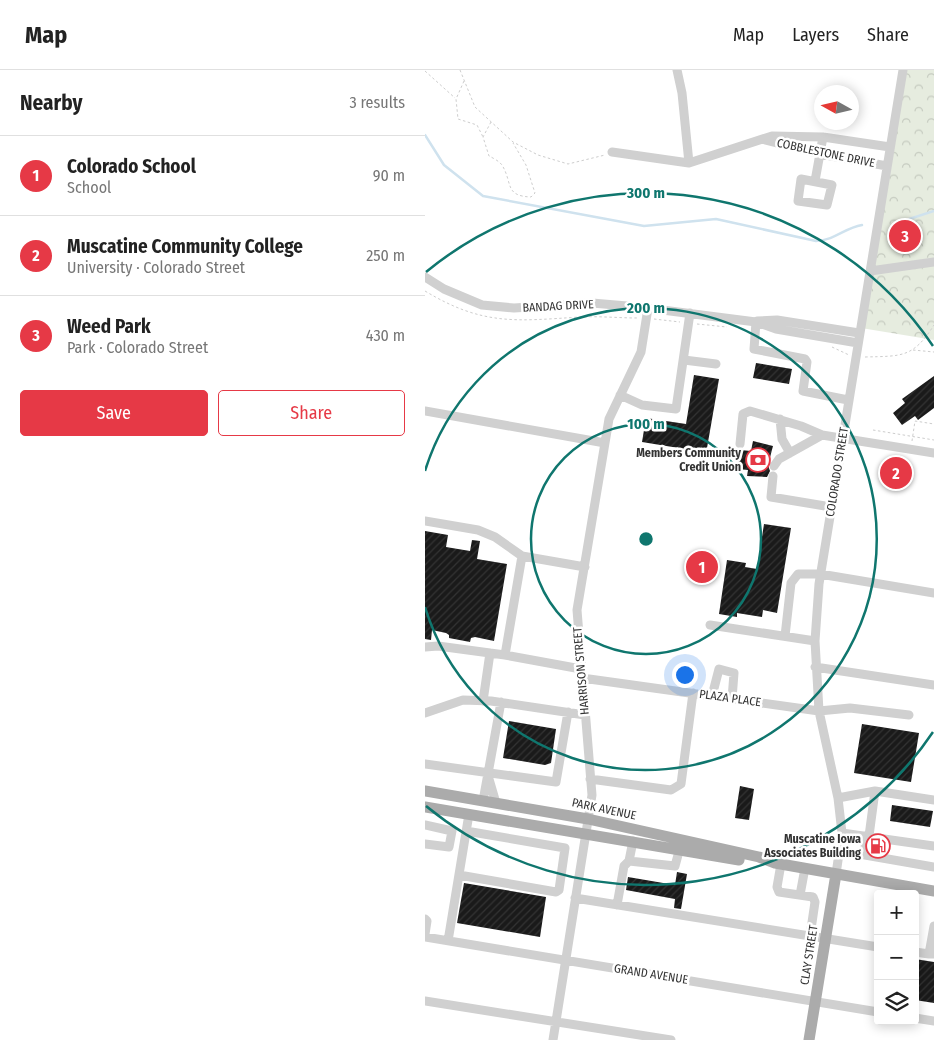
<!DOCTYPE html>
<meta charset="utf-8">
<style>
body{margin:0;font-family:"Fira Sans Condensed",sans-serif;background:#f2f2f2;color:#222}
.controls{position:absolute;right:15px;bottom:15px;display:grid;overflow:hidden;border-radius:5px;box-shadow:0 2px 12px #0003}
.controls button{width:45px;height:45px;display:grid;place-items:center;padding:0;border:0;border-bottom:1px solid #e0e0e0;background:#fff;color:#222;font:25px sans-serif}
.compass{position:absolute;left:389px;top:15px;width:45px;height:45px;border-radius:50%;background:#fff;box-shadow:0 2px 12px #0003;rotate:278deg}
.you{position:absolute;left:259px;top:604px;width:18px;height:18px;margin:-12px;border:4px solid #fff;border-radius:50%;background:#1a73e8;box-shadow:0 0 0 8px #1a73e833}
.badge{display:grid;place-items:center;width:32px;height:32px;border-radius:50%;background:#e63946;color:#fff;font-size:16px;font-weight:700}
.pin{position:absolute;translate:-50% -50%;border:2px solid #fff;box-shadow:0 1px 5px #0006}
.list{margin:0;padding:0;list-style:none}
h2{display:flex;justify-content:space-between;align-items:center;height:65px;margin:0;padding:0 20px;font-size:21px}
h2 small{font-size:16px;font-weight:400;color:#767676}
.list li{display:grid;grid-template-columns:32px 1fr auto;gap:15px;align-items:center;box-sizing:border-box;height:80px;padding:0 20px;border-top:1px solid #e0e0e0}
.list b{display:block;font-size:19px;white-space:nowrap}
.list p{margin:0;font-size:16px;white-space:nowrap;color:#767676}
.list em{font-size:16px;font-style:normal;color:#767676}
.actions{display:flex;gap:10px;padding:15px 20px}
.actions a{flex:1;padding:11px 0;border:1px solid #e63946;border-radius:5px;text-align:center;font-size:18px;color:#e63946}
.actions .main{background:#e63946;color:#fff}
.icon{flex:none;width:28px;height:28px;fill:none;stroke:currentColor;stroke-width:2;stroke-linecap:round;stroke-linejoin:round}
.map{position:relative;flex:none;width:509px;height:970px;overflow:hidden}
header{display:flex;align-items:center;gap:30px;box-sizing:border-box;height:70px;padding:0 25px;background:#fff;border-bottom:1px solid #e0e0e0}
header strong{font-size:24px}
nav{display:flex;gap:28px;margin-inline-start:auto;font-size:18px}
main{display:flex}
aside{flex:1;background:#fff}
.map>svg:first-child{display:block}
.forest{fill:url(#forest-crowns)}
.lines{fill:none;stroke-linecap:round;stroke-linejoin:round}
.stream{stroke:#cfe2ee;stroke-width:2.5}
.building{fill:url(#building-hatch)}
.path{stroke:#cdcdcd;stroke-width:1;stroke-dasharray:2.5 2.5;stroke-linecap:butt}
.minor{stroke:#d0d0d0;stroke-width:9}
.major{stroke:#ababab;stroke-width:11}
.ring{fill:none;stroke:#0f766e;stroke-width:2.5}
.labels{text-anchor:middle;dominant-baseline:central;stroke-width:5;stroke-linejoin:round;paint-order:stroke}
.street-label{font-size:12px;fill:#333;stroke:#fff}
.poi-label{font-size:12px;font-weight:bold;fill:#333;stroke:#fff;text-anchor:end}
.centre{fill:#0f766e;stroke:#fff;stroke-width:2.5}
.ring-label{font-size:15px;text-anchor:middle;font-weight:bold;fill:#0f766e;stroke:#fff;stroke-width:5;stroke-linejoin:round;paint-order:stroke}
</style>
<header>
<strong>Map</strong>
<nav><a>Map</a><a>Layers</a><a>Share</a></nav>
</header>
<main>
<aside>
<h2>Nearby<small>3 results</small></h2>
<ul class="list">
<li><span class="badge">1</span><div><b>Colorado School</b><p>School</p></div><em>90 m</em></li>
<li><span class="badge">2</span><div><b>Muscatine Community College</b><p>University · Colorado Street</p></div><em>250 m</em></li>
<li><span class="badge">3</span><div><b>Weed Park</b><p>Park · Colorado Street</p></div><em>430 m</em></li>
</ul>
<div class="actions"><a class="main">Save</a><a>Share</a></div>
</aside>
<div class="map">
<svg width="509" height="970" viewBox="0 0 509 970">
<defs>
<pattern id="forest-crowns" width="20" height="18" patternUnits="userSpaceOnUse" patternTransform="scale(1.25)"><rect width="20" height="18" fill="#e6ecdf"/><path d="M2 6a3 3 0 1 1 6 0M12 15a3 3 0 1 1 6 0" fill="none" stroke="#c6cbc0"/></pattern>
<pattern id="building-hatch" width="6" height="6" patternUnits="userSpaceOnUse" patternTransform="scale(1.25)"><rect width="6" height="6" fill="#1a1a1a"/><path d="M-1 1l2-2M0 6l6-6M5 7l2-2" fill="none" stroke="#333"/></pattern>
</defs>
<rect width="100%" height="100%" fill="#fff"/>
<path class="forest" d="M478,0H509V270L436,258Z"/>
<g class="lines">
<path class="stream" d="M0,65L19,95L58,126L219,156L291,149L391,171C411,170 419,158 437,155
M475,152L509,141"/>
</g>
<path class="building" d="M331,293L367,299L364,314L328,308Z
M269,305L294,309L282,378L278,382L217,372L221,348L261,354Z
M509,306V338L493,350L490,346L477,355L468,343L480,333L477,329Z
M328,371L348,376L343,395L345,401L342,407L322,406L323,400L312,399L315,380L326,381Z
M339,454L366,458L352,543L338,540L337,547L312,543V547L294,544L302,490L321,493L320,497L332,499Z
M0,461L23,465L21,477L45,481L47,470L55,471L52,489L82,494L69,571L50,567L46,568L45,572L24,568V565L21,563L7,560L6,570L0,569Z
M84,651L131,659L126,693L120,695L78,688Z
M437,654L494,663L486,712L429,703Z
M315,716L329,719L324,750L310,748Z
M467,735L508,741L505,757L465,751Z
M252,802L262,804L256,839L249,838L250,829L201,820L203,807L250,815Z
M39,813L121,827L115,867L32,853Z
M490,889L509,892V933L490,930Z"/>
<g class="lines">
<path class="path" d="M35,0L50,37L88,72L113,85L143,94L180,85
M0,1L30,28
M39,11L31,29L33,49L52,55L58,67
M66,52L58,67L64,86C68,88 74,91 77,95C88,113 79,126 106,127L110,123L101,95L88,73
M0,221C58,256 91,251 155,247C174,246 194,248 213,248
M229,249L255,252
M272,254L302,257
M407,277L424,285
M488,280L509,282
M440,287C477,286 488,288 509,255
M448,360L509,370
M487,371L490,351L509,354"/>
<path class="minor" d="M252,0L257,23L264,93
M340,70L395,84L462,96
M187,82L264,93L347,66L398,67L465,77
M376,109L407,115L402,135L373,131Z
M390,111L398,67
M445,201L509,192
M0,207L19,219L57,235L89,238L167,233L214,237L331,252L351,259L433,273
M332,251L352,250L434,263
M331,252L329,279L380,289L382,292L378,321L423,330
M259,290L291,294
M195,325L217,335L251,339L265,243
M0,341L180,373
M355,349L357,369L365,383
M315,374L318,344L325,341L376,356L397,365
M349,396L354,389L397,365L509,383
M348,406L346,427L406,437
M0,451L53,460L70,467L97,486
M285,555L390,571
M360,566L366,513L373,504H395L509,523
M0,577L13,576L65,583
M390,597L509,615
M156,599L80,585L97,486L160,497
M157,608L394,641L425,638L484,645
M287,626L294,599L309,603L307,629
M58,631L65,583L80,585
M0,643L38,630L66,631L160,645
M0,694L131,712L143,642
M64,709L71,733
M165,709L246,720L256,714L268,623
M413,728L450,721L509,730
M58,731L76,632
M0,755L27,761L24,777L0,774
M417,763L509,776
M440,766V785L509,797
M444,766L450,721
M208,771L204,791L250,796L256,774
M356,794L352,817L354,822L388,827L390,832L385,866
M411,804L417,763L413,728L394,641L390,571L394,514L478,0
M34,805L131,822L134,820L140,778L41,761
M375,825L380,798
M150,828L453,877
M192,835L199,796L204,791
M0,849L2,851L0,864
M509,856L504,884H509
M0,867L453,942
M23,871L44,744
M490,882L504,884
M0,931L246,970
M490,948L509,951
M128,970L167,725L152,540L184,349L216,282L223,238"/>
<path class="major" d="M0,721L163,749L334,787L350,793L509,821
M0,737L314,790
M384,970L411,804"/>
</g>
<g class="ring">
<circle cx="221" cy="469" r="115"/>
<path d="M0 401A231 231 0 1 1 0 537"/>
<path d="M508 662A346 346 0 0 1 1 736M1 202A346 346 0 0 1 508 276"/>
</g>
<defs>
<g id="bank-ring" transform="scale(1.25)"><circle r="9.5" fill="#fff" stroke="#e63946" stroke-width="1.5"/><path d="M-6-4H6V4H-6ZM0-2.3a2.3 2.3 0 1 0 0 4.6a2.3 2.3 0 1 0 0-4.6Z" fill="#e63946"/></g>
<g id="fuel-ring" transform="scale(1.25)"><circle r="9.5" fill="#fff" stroke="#e63946" stroke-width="1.5"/><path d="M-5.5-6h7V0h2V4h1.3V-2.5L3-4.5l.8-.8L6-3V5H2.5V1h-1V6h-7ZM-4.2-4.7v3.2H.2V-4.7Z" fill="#e63946"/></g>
</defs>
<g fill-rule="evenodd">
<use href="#bank-ring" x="333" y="390"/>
<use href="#fuel-ring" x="453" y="776"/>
</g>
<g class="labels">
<g class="street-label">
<text transform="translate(401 83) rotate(12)">COBBLESTONE DRIVE</text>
<text transform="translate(133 236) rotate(-3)">BANDAG DRIVE</text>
<text transform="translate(412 402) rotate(-81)">COLORADO STREET</text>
<text transform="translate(156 601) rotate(-95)">HARRISON STREET</text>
<text transform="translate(305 628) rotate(8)">PLAZA PLACE</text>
<text transform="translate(179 739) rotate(12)">PARK AVENUE</text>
<text transform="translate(384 885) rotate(-81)">CLAY STREET</text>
<text transform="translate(226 904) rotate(9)">GRAND AVENUE</text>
</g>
<g class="poi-label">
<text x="316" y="383">Members Community<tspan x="316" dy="14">Credit Union</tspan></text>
<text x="436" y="769">Muscatine Iowa<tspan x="436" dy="14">Associates Building</tspan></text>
</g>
</g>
<circle cx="221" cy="469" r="8" class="centre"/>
<g class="ring-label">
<text x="221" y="128">300 m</text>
<text x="221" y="243">200 m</text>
<text x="221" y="359">100 m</text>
</g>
</svg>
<div class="controls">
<button>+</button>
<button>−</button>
<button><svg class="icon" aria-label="layers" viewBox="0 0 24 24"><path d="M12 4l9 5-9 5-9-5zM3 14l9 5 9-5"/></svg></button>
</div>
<svg class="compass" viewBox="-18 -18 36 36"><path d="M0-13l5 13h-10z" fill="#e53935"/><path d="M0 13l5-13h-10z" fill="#767676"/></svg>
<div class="you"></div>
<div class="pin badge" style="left:277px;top:497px">1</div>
<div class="pin badge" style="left:471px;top:403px">2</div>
<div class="pin badge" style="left:480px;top:166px">3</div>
</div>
</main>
